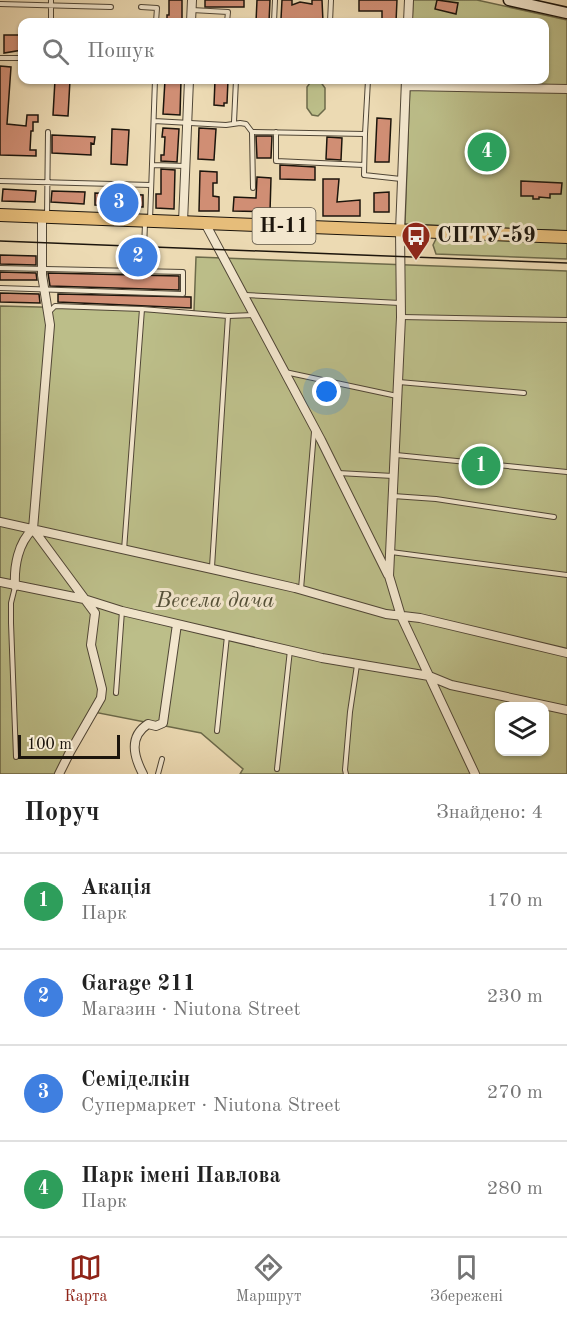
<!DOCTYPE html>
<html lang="uk">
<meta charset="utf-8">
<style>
body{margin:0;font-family:"Old Standard TT",serif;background:#f6f6f6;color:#222}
.controls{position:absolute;right:18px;bottom:18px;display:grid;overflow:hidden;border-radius:12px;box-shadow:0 2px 4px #0004}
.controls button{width:54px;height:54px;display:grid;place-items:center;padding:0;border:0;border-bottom:2px solid #e0e0e0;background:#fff;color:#222;font:30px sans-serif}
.scale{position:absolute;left:18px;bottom:15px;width:102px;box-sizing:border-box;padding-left:6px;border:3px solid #1c150c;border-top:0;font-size:16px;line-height:21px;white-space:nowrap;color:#1c150c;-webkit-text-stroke:4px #f3e7ce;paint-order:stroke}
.you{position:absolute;left:327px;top:392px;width:21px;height:21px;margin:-15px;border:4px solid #fff;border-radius:50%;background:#1a73e8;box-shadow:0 0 0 9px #1a73e833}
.badge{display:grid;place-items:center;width:39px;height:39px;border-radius:50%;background:#8f2418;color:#fff;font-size:20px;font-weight:700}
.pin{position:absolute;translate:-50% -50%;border:3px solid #fff;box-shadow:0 2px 6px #0006}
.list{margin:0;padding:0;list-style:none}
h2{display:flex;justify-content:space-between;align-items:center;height:78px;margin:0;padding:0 24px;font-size:26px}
h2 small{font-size:20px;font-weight:400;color:#767676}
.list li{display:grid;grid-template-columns:39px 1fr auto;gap:18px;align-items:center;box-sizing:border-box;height:96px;padding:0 24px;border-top:2px solid #e0e0e0}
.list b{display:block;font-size:22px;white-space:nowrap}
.list p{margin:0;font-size:20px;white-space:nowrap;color:#767676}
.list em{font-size:20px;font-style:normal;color:#767676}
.icon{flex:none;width:33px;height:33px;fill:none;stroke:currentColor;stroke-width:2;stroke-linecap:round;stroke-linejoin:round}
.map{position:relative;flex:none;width:567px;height:774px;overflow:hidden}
.search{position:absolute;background:#fff;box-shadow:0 2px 4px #0004;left:18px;right:18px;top:18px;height:66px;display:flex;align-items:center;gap:15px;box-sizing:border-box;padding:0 21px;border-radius:12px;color:#767676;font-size:22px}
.sheet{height:462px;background:#fff}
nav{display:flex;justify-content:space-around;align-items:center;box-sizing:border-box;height:84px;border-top:2px solid #e0e0e0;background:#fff;font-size:16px;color:#767676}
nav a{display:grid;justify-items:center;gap:3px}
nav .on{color:#8f2418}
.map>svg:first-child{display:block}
.green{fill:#bcbe89;stroke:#6c6a4a;stroke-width:1.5;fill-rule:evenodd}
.building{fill:#d08e74;stroke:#1c150c;stroke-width:1.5}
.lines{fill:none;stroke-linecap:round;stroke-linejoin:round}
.lane-casing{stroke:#504636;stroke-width:6}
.street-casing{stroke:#504636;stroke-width:10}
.secondary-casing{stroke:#1c150c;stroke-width:13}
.primary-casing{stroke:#1c150c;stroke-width:14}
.lane{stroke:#f3e7ce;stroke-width:4}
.street{stroke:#f3e7ce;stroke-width:8}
.secondary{stroke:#f3e7ce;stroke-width:10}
.primary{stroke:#e6bd7a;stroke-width:12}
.tram{stroke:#1c150c;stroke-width:1.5}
.labels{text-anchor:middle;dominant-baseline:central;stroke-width:6;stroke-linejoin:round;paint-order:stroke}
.shield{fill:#f3e7ce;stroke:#5c5446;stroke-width:1.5}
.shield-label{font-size:21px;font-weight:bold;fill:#1c150c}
.poi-label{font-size:22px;font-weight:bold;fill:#1c150c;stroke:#f3e7ce;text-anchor:start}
.park-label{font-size:22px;font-style:italic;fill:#545038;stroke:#f3e7ce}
</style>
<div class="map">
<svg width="567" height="774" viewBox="0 0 567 774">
<rect width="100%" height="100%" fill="#ecdab3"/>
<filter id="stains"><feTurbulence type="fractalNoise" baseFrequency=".00333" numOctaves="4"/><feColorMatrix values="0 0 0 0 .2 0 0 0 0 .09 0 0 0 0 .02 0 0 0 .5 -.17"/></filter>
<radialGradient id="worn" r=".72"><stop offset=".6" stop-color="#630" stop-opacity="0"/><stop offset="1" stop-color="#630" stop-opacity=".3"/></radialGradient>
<path class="green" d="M413,0H477L567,20V231L405,224L410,80H544V22H412Z
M312,80L320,81L325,88V109L318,116L312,115L307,108V87Z
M438,235L567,241V259L436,254L433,245Z
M196,257L567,271V774H240L243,769L201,733L94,712L59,774H0V306L194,311ZM500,706H544V752H500Z"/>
<path class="building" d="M169,0H182V22H167V15H169Z
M205,0H244V7H205Z
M257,0H270L269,22H256Z
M282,0H292V5L300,2L312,4V0H322L323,22H311V19H281Z
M359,0H397L396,22H382V11H359Z
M437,0L458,3L456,14L435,9Z
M4,35H22V50L4,53Z
M0,66L11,67L7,124L26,126L27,115H38V122H33V131H31L30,150H36V156L0,155Z
M55,80H70L68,116L53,115Z
M165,80H181L180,115L163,114Z
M215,80H228L227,103H224V106L214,105Z
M377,118L391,119L389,162H375Z
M163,128L179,129L177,162L161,161V155H164L165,137H162Z
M199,128L216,129L214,160L198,159Z
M112,129L129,130L127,165L111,164Z
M52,135L95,137L94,144L91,143V155L52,153Z
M256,136H272L271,158H257Z
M327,137L342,138L341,160L326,159Z
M280,165L315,167V180L280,179Z
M161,169L175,170L174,209L156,208V194H161Z
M200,171L217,172V183H213V196L219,197V211H199Z
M257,177L271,178L270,212L233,211L234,197L256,198Z
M323,179H339L337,202L360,200V216H323Z
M521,181L562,183L561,194H550V198L539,197V199H533V196H521Z
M3,189L36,191L35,202L2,201Z
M52,191L85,192L84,204L51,202Z
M389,192V212H374V193Z
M95,193L143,195V207L95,205Z
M0,255L36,256V265L0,264Z
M0,272L36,273L37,280H0Z
M48,273L179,276V290L50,286Z
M0,293L39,294L40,303L0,302Z
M58,294L191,297V308L58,302Z"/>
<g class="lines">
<g class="lane-casing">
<path id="lane" d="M51,0V22
M0,4L111,7
M141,7L157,8L156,22
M192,10L228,12L227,22
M274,22L275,0
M330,22L331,0
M0,58H22
M154,121L226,125L240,123L246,124L252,132L365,134L364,175L401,179
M234,122L236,80
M252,132L253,188
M276,132V161L364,165
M365,134L368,80
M153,165L185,166
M0,181L151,185
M47,216L48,132
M150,220L155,80
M0,268L183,272V294L0,288
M143,271L145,224
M245,295L400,303
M49,312L55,306L142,309L228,316L212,567
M228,316L254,315
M401,317L567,320
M285,372L397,396
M399,382L524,393
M396,455L567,472
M338,473L393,476
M393,496L436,499L554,517
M124,550L142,309
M391,552L567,575
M15,587L11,603V623L16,757
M301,589L314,432
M116,693L122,611
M217,731L227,636
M277,769L290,650
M158,774L162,759
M346,774L345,770L350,712L357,665"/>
</g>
<g class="street-casing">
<path id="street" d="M191,22L192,0
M408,22L409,0
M406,80L400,231L401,317L389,576L401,616L475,774
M406,86L567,89
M42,216V275L50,325L33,529L95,613L91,645L102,689L101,698L70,752L59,774
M183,222L189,80
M205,223L321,440L388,575
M0,522L221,571L295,588L386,614L420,618L567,653
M0,582L84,599L122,611L322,658L429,676L451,685L567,710
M15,586C14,566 18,543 33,529
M143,774C134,757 128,737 148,724L156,726L163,723L177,624"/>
</g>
<g class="secondary-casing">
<path id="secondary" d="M509,0L567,13"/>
</g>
<g class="primary-casing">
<path id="primary" d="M0,215L567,237"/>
</g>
<use href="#lane" class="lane"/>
<use href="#street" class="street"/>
<use href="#secondary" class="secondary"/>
<use href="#primary" class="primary"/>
<path class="tram" d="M0,241L567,263"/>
</g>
<defs>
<g id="bus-pin" transform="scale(1.5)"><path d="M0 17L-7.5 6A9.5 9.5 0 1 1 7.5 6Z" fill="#8f2418" stroke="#f3e7ce"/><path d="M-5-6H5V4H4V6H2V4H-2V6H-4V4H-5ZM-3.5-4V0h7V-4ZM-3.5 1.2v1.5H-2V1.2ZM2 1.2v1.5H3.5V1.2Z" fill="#fff"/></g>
</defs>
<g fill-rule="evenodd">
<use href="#bus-pin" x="416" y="236"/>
</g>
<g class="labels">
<rect class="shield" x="252.5" y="208" width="63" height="36" rx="4.5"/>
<g class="shield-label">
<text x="284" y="226">Н-11</text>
</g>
<g class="poi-label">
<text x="437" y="236">СПТУ-59</text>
</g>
<g class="park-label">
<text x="215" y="601">Весела дача</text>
</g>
</g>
<rect width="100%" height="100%" filter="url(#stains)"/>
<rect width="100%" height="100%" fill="url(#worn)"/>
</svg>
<div class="controls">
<button><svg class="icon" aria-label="layers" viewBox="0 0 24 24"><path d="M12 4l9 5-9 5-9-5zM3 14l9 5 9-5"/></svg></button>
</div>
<div class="scale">100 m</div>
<div class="you"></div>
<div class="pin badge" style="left:481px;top:466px;background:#2e9e5b">1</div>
<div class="pin badge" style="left:138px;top:257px;background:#3f7fe0">2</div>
<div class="pin badge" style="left:119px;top:203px;background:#3f7fe0">3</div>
<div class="pin badge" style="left:487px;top:152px;background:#2e9e5b">4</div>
<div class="search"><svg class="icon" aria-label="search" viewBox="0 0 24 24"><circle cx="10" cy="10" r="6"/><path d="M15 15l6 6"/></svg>Пошук</div>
</div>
<section class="sheet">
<h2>Поруч<small>Знайдено: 4</small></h2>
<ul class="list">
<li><span class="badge" style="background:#2e9e5b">1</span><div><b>Акація</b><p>Парк</p></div><em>170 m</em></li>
<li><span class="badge" style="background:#3f7fe0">2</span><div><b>Garage 211</b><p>Магазин · Niutona Street</p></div><em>230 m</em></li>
<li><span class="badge" style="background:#3f7fe0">3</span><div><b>Семіделкін</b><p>Супермаркет · Niutona Street</p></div><em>270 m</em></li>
<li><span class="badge" style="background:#2e9e5b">4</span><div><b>Парк імені Павлова</b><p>Парк</p></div><em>280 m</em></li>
</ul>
</section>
<nav>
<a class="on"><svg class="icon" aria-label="map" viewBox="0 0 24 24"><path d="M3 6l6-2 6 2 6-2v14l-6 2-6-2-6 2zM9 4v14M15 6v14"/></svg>Карта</a>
<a><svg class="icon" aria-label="directions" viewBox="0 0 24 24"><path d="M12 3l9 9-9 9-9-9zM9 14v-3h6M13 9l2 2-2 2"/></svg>Маршрут</a>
<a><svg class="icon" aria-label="saved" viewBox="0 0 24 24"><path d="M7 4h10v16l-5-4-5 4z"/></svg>Збережені</a>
</nav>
